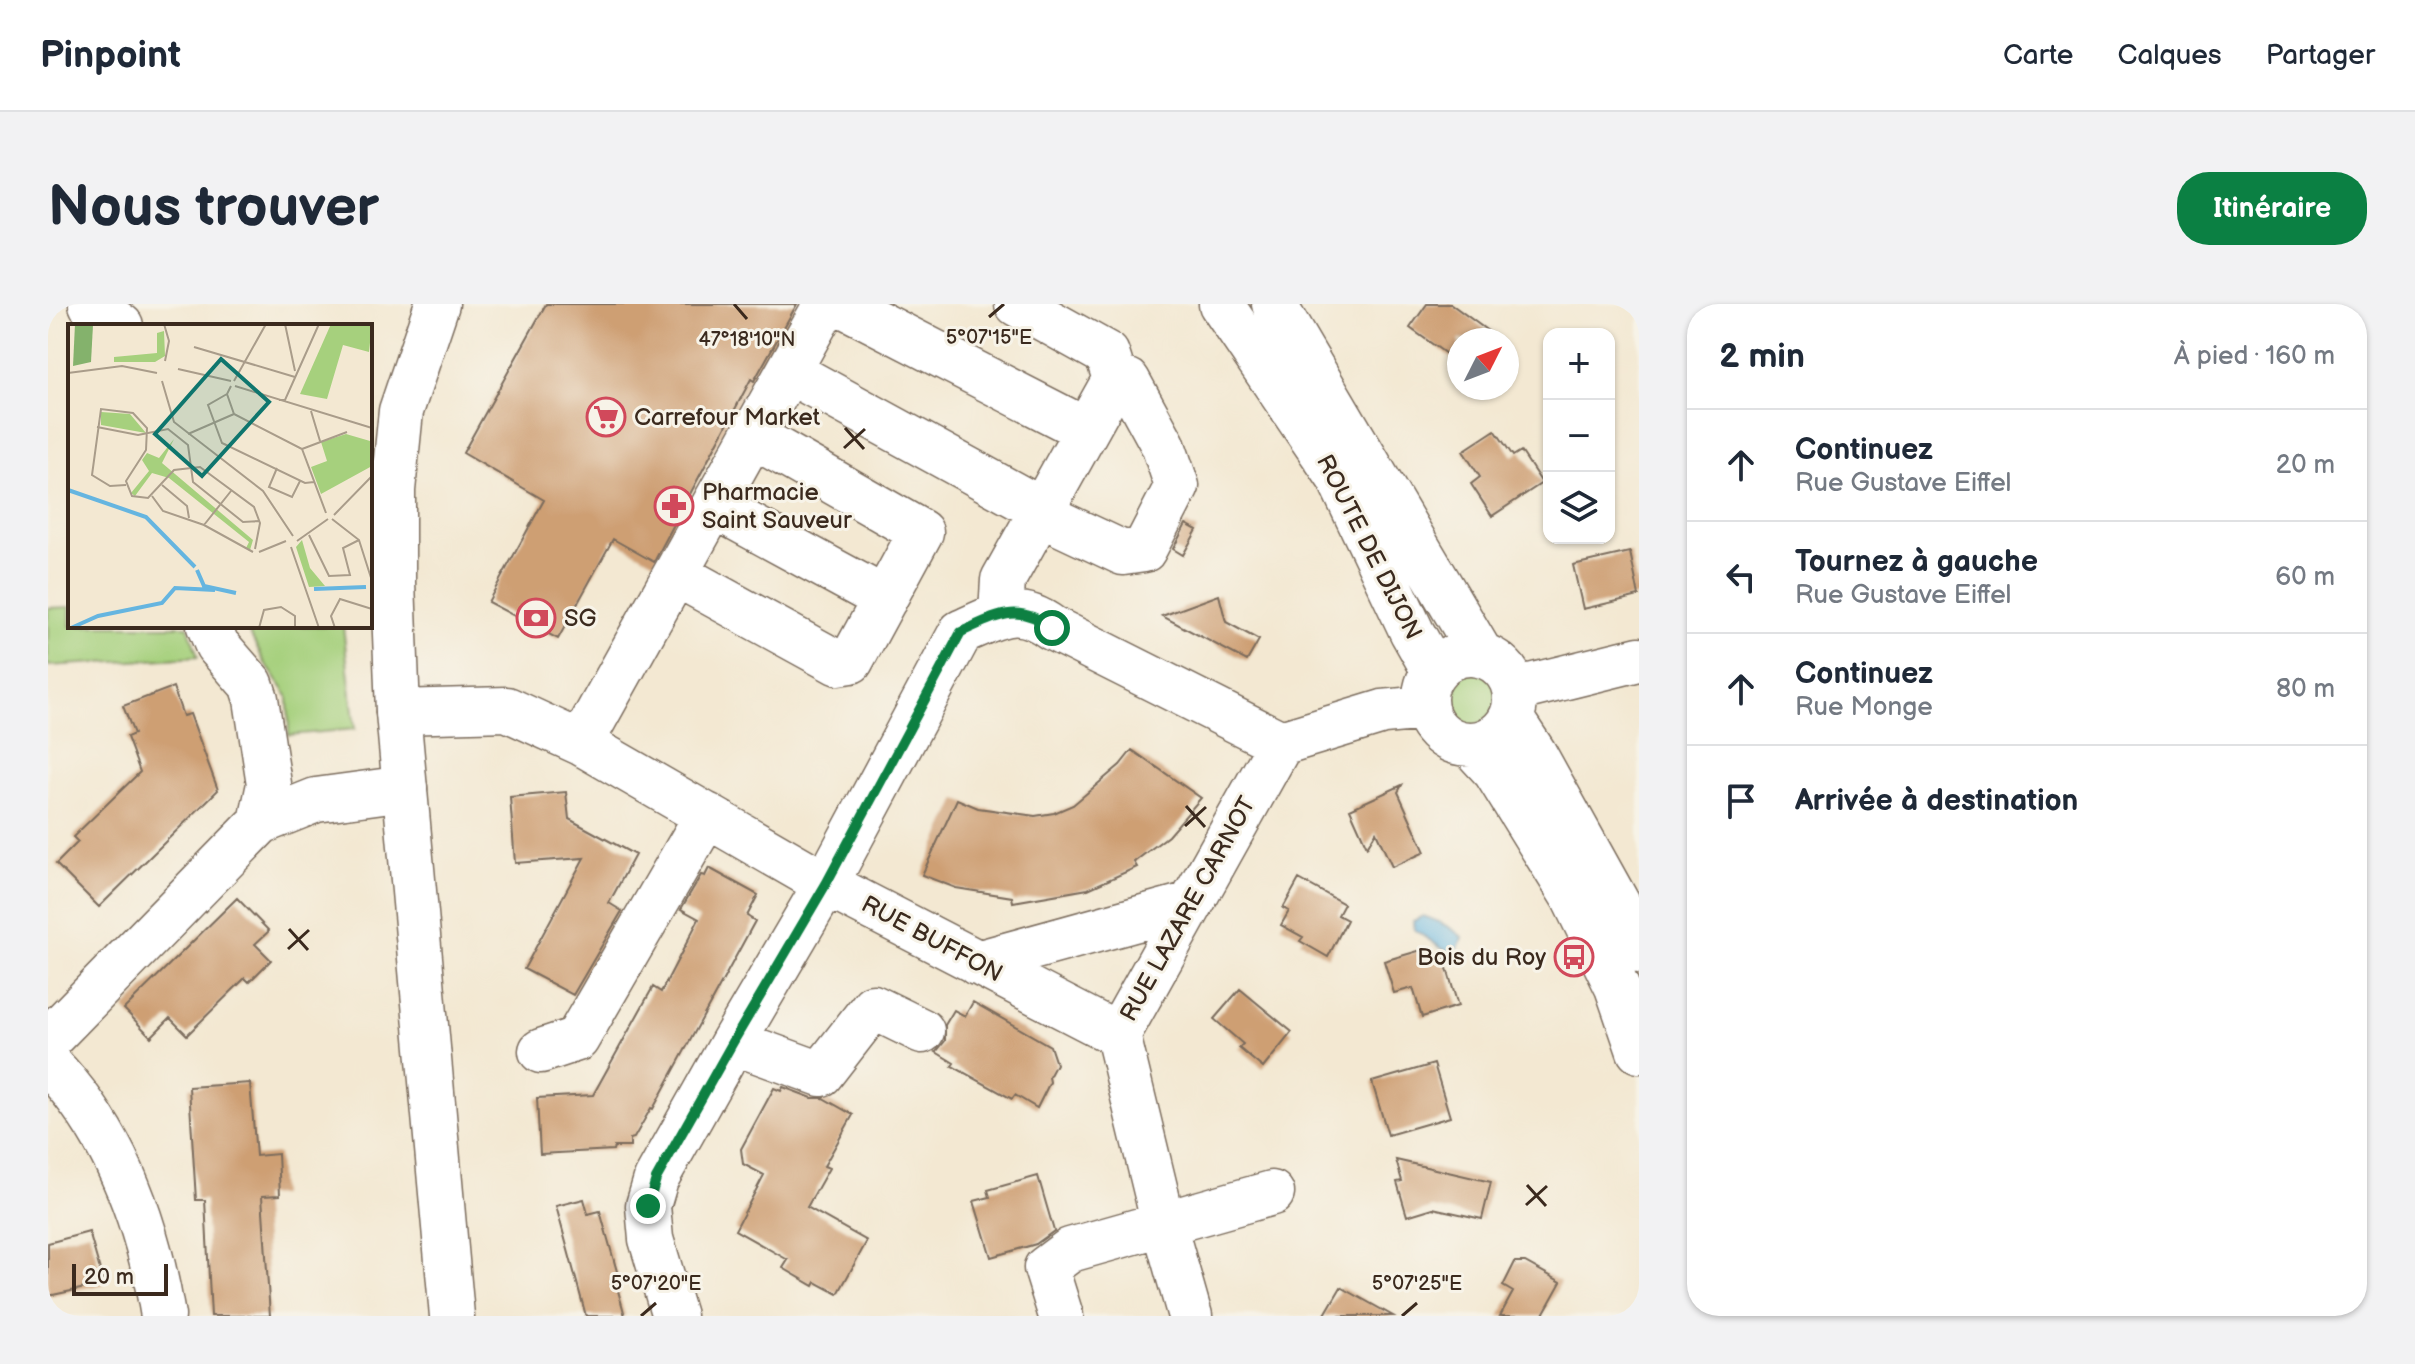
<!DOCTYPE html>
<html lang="fr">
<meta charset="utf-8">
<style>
body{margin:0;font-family:"Balsamiq Sans",sans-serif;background:#f2f2f3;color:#1f2937}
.controls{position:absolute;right:24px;top:24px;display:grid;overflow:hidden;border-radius:16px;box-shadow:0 2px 6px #0004}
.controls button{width:72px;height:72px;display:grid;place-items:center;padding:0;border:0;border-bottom:2px solid #e0e1e3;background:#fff;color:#1f2937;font:40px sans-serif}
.compass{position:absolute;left:1399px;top:24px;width:72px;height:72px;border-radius:50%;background:#fff;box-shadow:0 2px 6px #0004;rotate:48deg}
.scale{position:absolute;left:24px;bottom:20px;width:96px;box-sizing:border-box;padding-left:8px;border:4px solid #3b2a1e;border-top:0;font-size:22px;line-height:28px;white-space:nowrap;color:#3b2a1e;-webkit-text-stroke:6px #f7f3e8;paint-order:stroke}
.stop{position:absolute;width:24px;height:24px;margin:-18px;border:6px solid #0b8043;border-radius:50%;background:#fff}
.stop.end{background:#0b8043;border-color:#fff;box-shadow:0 2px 8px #0008}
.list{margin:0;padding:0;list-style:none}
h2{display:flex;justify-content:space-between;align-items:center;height:104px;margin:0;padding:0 32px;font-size:34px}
h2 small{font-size:26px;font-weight:400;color:#747a83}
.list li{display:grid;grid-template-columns:52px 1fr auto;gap:24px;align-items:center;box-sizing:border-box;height:112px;padding:0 32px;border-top:2px solid #e0e1e3}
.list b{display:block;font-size:30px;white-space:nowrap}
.list p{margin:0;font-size:26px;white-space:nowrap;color:#747a83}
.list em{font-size:26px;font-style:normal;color:#747a83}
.icon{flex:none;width:44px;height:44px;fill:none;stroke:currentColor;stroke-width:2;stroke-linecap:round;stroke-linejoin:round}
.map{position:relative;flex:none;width:1591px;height:1012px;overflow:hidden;border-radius:32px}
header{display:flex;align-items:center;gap:48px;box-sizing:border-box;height:112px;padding:0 40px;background:#fff;border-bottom:2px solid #e0e1e3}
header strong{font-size:38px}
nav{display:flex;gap:44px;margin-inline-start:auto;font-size:28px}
.intro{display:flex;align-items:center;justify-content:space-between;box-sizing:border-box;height:192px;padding:0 48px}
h1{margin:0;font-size:56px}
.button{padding:20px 36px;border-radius:32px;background:#0b8043;color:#fff;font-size:28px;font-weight:700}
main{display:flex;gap:48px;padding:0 48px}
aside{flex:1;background:#fff;border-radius:32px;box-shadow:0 2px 6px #0004}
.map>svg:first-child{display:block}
.green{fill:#a6d07d;stroke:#707d4e;stroke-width:2}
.water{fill:#65b5e0;stroke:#50707f;stroke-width:2}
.building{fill:#ce9f73}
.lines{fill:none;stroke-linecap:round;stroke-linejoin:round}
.minor-casing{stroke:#7b6c5d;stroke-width:47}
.major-casing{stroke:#7b6c5d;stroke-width:47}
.minor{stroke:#fff;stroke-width:44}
.major{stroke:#fff;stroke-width:44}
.route{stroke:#0b8043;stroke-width:10}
.ticks{fill:none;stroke:#3b2a1e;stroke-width:3}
.labels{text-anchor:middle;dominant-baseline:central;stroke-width:6;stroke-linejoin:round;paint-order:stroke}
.poi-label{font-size:24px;fill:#3b2a1e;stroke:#f7f3e8;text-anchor:start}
.street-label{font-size:24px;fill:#3b2a1e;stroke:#f7f3e8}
.inset-river{fill:none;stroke:#65b5e0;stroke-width:4}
.inset-road{fill:none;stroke:#a99c8a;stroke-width:2}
.view{fill:#0f766e;fill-opacity:0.15;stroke:#0f766e;stroke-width:4}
.inset-edge{fill:none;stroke:#3b2a1e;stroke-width:4}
.ticks-label{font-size:20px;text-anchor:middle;fill:#3b2a1e;stroke:#f7f3e8;stroke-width:6;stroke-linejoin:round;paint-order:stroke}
</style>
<header>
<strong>Pinpoint</strong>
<nav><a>Carte</a><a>Calques</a><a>Partager</a></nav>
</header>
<div class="intro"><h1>Nous trouver</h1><a class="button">Itinéraire</a></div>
<main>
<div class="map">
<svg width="1591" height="1012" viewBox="0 0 1591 1012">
<rect width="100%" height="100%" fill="#f7f3e8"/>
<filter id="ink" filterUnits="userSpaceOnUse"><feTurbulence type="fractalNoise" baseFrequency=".0125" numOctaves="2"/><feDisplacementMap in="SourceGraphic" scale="16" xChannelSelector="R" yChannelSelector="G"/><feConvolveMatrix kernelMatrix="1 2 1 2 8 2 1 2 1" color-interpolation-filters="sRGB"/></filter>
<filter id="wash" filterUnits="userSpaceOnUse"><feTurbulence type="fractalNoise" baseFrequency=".006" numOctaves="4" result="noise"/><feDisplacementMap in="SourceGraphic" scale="32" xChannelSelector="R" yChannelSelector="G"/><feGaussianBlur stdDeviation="1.8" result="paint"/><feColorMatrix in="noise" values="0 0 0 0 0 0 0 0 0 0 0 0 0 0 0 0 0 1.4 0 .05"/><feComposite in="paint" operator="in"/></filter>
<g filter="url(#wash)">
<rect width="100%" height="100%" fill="#f3e8d2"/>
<path class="green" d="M22,303V322H140L150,353L0,362V304Z
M198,322H295L307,425L241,431L240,392L217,359Z
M1394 394a28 28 0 1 1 56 0a28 28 0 1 1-56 0Z"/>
<path class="water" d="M1375,612C1390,617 1404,623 1415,634L1407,648L1395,645L1367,626L1365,617Z"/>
<g id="blocks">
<path class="building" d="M498,0H749L706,77L703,75L606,258L565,235L510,335L440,298L496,196L415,149Z
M1379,0H1403L1452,36H1411V59L1362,24Z
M1447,126L1465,152L1473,147L1494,179L1444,212L1423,180L1432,173L1415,147Z
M1138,220L1149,226L1135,251L1125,245Z
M1582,248L1591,292L1535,305L1525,261Z
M1171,291L1178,318L1211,336L1199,357L1114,312Z
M125,383L135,412L142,410L170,486L51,603L8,560L30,538L25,533L92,468L79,433L86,430L75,402Z
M1084,446L1153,494L1120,532L1086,558L1089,563L1040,585L965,598L964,593L908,584L874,571L909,495L930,504L987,512L1006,509L1025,501L1072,461Z
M1354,481L1350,488L1377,548L1344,563L1328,528L1319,543L1302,505Z
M518,488L521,515L587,551L561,599L574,607L525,691L476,665L536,554L467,559L462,493Z
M661,564L710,591L699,612L707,617L605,805L603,804L586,834L582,835V843H566L565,846L492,850L489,794L545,791L605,683L613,688L651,615L633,605L653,571L657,572Z
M1251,575L1296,600L1290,611L1299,616L1280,653L1252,637L1255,633L1233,621L1241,607L1235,604Z
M189,594L221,627L207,640L223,656L201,678L197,674L139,731L122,714L103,733L76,705Z
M1377,645L1396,654L1410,702L1374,713L1365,684L1346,689L1336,657Z
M1192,685L1244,728L1215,764L1191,744L1195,740L1166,715Z
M925,698L1002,742L1008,760L1001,773L1002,778L989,804L967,791L964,795L904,762L906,759L888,748L897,737V721L906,706L917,712Z
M1386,760L1402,813L1340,831L1324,778Z
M202,779L208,852L230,850L232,891L214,892L222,1012H163L157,896H148L141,783Z
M735,783L764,794H775L805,811L776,862L781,864L759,903L819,937L790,990L768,978L766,982L735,964L740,956L687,926L716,871L695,860L693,845L726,784L733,787Z
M1348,856L1443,878L1434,915L1385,904L1359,912L1349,878L1354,877Z
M990,872L1006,927L988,940L943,953L926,897L942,893L940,886Z
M536,895L540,910L552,907L570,971L566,972L577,1012H538L508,902Z
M41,928L56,980L0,992V939Z
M1467,958H1477L1513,978L1494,1012H1452L1465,988L1455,982Z
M1293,983L1345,1012H1276Z"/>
</g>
</g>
<g filter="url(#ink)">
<use href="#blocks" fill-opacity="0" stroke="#7b6c5d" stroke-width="2"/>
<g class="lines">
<g class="minor-casing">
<path id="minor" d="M43,0L73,22
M793,0L1038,126
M969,0L1059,50L1067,75
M1173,0L1291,174L1364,328L1386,367
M1226,0L1434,352
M742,68L994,206
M666,202L837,295
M628,270L790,359L803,357L873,228L705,132
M953,310L955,276L1067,75L1080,77L1115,141L1129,182L1096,246L1075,249L992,210
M1377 395a45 45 0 1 1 90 0a45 45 0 1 1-90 0Z
M1466,386L1591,355
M350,408L459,405L533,439L778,580L1070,731
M1463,414L1486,449L1581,620L1591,647
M533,439L778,0
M1422,440L1447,467L1525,593L1569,683L1591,747
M213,518L268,496L357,484
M929,659L1143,600
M0,736L213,518L221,480L208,395L203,380L169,341L161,322
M685,738L773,770L825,703L874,727
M493,747L529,735L659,511
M0,759C67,827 100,920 115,1012
M626,1012L603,935L600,902L608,875L685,738L778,580L913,328C949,312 968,298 1004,324L1233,439
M1013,1012L998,964L1022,946L1224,889
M1142,1012L1116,921L1070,731L1233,439L1335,408L1377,404"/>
</g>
<g class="major-casing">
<path id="major" d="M389,0L353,107L345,186V278L350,408L404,1012"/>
</g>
<use href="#minor" class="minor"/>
<use href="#major" class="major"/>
</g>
</g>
<g class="lines" filter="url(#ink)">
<path class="route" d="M600,902L608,875L685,738L778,580L913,328C949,312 969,298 1004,324"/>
</g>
<path class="ticks" d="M686,0L699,15M941,13L956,0M797,124L816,145M796,144L817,125M1138,502L1157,523M1137,522L1158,503M241,625L260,646M240,645L261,626M1479,881L1498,902M1478,901L1499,882M593,1012L608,999M1354,1012L1369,999"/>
<defs>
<g id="supermarket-ring" transform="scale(2)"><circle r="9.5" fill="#f7f3e8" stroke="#d1495b" stroke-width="1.5"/><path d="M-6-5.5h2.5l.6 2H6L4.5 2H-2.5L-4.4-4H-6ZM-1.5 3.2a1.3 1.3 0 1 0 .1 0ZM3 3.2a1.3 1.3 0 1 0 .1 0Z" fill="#d1495b"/></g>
<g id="pharmacy-ring" transform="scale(2)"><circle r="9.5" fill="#f7f3e8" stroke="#d1495b" stroke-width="1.5"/><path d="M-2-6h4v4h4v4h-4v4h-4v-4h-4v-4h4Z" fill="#d1495b"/></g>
<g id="bank-ring" transform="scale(2)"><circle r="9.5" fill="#f7f3e8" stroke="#d1495b" stroke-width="1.5"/><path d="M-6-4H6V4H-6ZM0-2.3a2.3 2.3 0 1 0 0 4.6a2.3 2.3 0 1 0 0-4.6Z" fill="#d1495b"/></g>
<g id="bus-ring" transform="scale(2)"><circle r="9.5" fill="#f7f3e8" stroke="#d1495b" stroke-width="1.5"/><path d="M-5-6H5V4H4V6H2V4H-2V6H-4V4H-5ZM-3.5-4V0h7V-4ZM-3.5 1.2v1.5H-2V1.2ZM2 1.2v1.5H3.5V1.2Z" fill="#d1495b"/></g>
</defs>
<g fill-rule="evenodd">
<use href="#supermarket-ring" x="558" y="113"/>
<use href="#pharmacy-ring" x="626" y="202"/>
<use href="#bank-ring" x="488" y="314"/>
<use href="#bus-ring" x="1526" y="653"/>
</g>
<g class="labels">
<g class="poi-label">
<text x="586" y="113">Carrefour Market</text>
<text x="654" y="188">Pharmacie<tspan x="654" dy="28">Saint Sauveur</tspan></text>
<text x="516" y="314">SG</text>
<text x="1498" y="653" text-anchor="end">Bois du Roy</text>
</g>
<g class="street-label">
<text transform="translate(1321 243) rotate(63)">ROUTE DE DIJON</text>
<text transform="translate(1140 605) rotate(-61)">RUE LAZARE CARNOT</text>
<text transform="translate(884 635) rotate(28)">RUE BUFFON</text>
</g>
</g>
<g transform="translate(20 20)">
<rect width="304" height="304" fill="#f3e8d2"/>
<path d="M263,0H304L301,28L275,21L259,75L232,70ZM96,7L97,32L87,38H46V33L89,29V9ZM33,88L62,90L78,109L33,101ZM278,110L302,117L304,142L253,170L243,143L259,137L253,118ZM106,115L94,139L185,216L182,226L178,224L181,218L101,154L84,149L67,172L63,169L81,147L74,136L79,129L91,134ZM234,216L242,244L257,262L241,263L228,223Z" fill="#a6d07d"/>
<path d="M7,0L25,1L23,38L5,42Z" fill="#84b26c"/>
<path class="inset-river" d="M0,166L78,193L127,243M129,246L136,262L168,269M246,265L298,263M3,304L30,292L94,279L107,264L147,266"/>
<path class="inset-road" d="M96,0L101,17L97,37M217,0L227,47M126,23L227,53M110,45L163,57M0,49L54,42L89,49M94,57L106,98L195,167L225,212M166,57L198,0M163,62L159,70L166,90L234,125L258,189M167,62L304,104M159,70L140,81L154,119L237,159L246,158M211,76H217L251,0M243,87L252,117M29,103L70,111L100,105L120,121L125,158L175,198L192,197M120,110L166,90M234,125L279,108M209,144L201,163L224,173L232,157M58,161L42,162L24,151L33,85L65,89L79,104L78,126L58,157L64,172L80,174L106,146L132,143L186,183L192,199L187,225M94,161L119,182L121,194M84,172L95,187L136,201L185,228M266,191L304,152M264,195L291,216L304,257M136,201L163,167M241,211L261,252L282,251L275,224L291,216M229,217L260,195M223,223L251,304M191,228L218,217M191,304L196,286L213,283L227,292V304M267,304L263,292L272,275L304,285"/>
<path class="view" d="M153,35L201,78L134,152L87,110Z"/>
<rect width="304" height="304" class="inset-edge"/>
</g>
<g class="ticks-label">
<text x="941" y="40">5°07'15"E</text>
<text x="699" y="42">47°18'10"N</text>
<text x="608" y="986">5°07'20"E</text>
<text x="1369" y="986">5°07'25"E</text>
</g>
</svg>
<div class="controls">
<button>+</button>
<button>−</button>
<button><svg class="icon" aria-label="layers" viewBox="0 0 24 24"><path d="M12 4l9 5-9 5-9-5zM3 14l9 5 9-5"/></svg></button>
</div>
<svg class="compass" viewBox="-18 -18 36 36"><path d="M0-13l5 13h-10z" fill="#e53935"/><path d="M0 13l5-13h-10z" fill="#747a83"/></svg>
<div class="scale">20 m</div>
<div class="stop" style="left:1004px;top:324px"></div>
<div class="stop end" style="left:600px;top:902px"></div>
</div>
<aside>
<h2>2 min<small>À pied · 160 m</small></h2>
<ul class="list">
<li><svg class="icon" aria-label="ahead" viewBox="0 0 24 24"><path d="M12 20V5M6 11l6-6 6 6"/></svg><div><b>Continuez</b><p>Rue Gustave Eiffel</p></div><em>20 m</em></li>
<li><svg class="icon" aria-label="left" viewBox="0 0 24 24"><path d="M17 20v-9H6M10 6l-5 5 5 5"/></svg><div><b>Tournez à gauche</b><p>Rue Gustave Eiffel</p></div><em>60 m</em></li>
<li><svg class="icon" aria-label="ahead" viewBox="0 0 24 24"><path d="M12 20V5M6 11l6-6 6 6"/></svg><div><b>Continuez</b><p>Rue Monge</p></div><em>80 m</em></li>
<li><svg class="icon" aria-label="arrive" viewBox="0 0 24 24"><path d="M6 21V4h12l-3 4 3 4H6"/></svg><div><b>Arrivée à destination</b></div></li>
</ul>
</aside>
</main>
